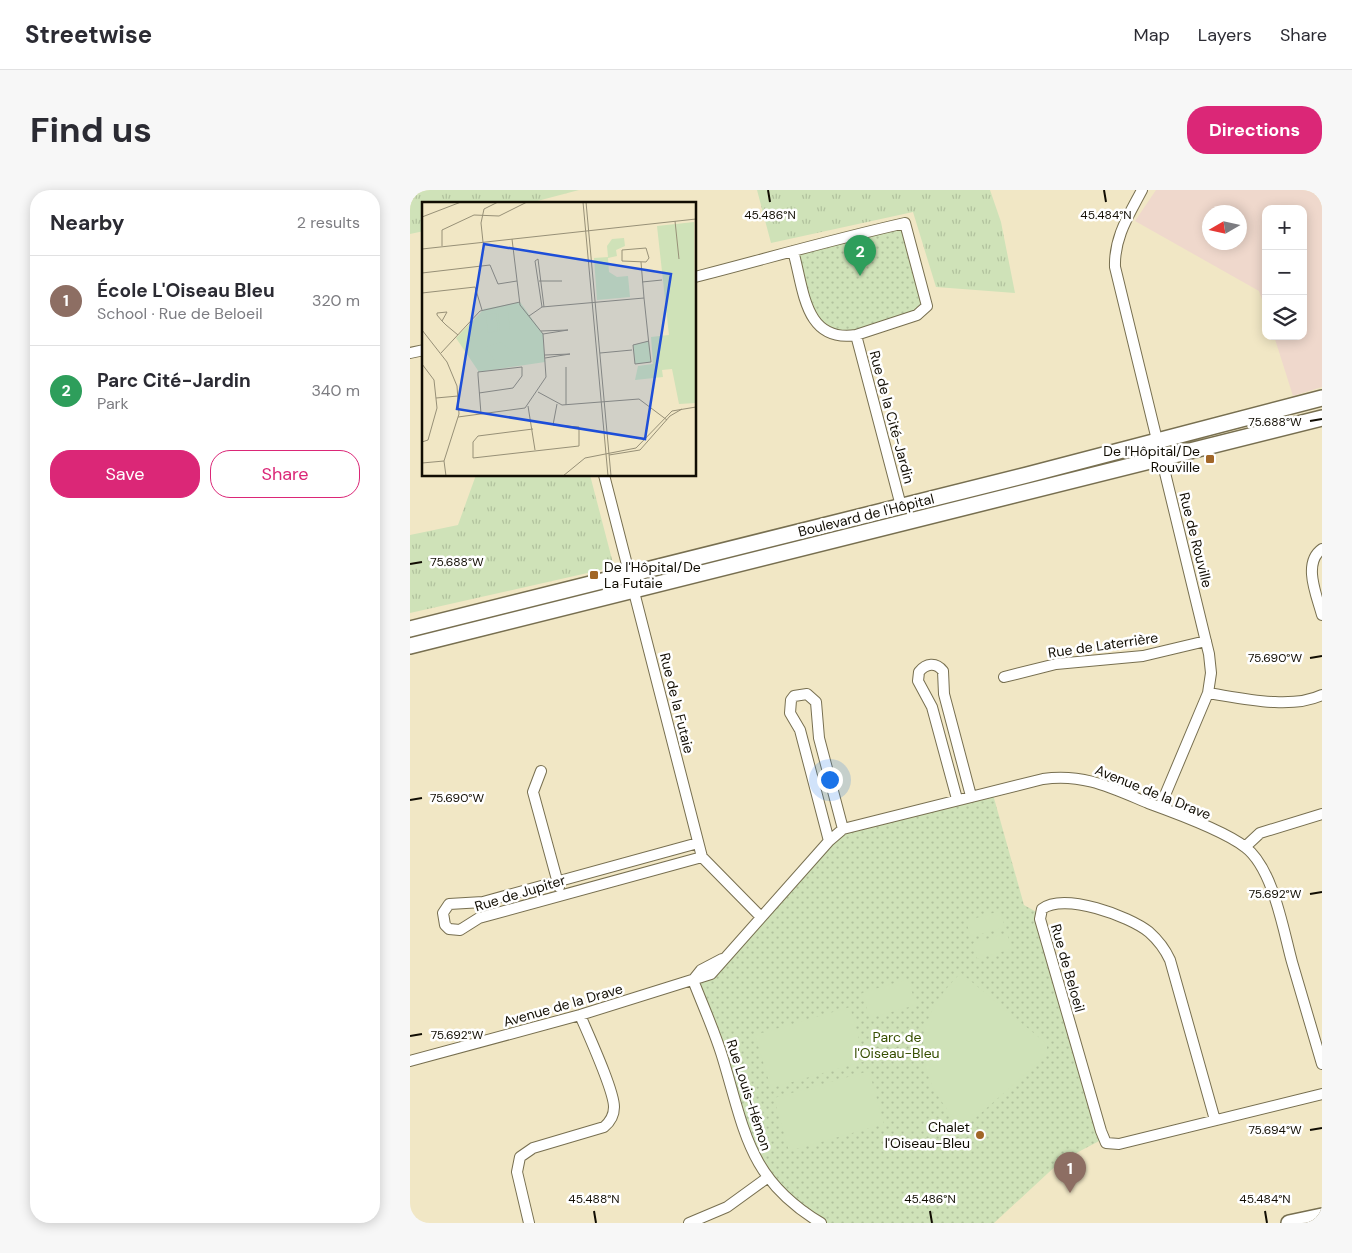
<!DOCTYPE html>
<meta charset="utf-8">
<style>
body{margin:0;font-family:"DM Sans",sans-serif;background:#f7f7f7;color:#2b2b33}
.controls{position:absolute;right:15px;top:15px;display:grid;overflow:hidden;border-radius:10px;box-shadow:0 2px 12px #0003}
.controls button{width:45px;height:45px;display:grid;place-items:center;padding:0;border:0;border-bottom:1px solid #e1e1e2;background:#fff;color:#2b2b33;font:25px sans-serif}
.compass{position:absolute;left:792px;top:15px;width:45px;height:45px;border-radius:50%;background:#fff;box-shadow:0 2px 12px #0003;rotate:261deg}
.you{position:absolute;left:419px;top:589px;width:18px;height:18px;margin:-12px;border:4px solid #fff;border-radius:50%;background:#1a73e8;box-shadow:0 0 0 8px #1a73e833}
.badge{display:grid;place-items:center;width:32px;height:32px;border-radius:50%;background:#db2777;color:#fff;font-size:16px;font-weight:700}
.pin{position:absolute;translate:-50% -41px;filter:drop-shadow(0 1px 2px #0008)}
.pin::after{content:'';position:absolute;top:26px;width:18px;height:15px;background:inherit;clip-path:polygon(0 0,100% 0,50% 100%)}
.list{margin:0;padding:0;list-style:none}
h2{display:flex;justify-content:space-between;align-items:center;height:65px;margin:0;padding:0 20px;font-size:21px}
h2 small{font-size:16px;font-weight:400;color:#7c7c81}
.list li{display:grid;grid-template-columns:32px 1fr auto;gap:15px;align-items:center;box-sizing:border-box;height:90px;padding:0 20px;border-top:1px solid #e1e1e2}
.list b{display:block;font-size:19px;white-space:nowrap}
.list p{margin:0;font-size:16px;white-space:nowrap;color:#7c7c81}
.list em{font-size:16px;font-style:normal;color:#7c7c81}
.actions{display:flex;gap:10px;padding:15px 20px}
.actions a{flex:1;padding:11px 0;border:1px solid #db2777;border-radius:20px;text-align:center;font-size:18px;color:#db2777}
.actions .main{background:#db2777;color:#fff}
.icon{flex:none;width:28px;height:28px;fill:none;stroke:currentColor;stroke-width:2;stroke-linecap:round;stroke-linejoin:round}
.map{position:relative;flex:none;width:912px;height:1033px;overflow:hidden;border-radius:20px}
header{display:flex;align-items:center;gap:30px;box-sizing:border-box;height:70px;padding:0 25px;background:#fff;border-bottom:1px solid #e1e1e2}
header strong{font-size:24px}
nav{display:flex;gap:28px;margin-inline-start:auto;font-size:18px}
.intro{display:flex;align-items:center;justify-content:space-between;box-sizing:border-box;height:120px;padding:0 30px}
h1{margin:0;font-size:35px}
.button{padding:12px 22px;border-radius:20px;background:#db2777;color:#fff;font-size:18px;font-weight:700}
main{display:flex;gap:30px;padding:0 30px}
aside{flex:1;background:#fff;border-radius:20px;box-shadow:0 2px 12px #0003}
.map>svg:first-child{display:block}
.commercial{fill:#efd8cc;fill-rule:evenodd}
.grass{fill:url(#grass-tufts)}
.park{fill:url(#park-dots)}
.pitch{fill:#cfe2b8}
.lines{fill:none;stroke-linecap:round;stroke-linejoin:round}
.street-casing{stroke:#776f50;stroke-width:12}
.secondary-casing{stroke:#776f50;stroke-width:18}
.street{stroke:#fff;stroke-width:10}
.secondary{stroke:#fff;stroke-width:15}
.ticks{fill:none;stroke:#110d03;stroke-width:2}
.poi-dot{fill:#a16627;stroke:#fff;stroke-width:2}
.labels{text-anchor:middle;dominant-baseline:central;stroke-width:5;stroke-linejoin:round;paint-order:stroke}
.street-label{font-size:14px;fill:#110d03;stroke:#fff}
.poi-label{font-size:14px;fill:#110d03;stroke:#fff;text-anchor:end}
.park-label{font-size:14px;fill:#364e00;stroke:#fff}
.inset-road{fill:none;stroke:#979077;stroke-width:1}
.view{fill:#1d4ed8;fill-opacity:0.15;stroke:#1d4ed8;stroke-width:2.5}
.inset-edge{fill:none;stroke:#110d03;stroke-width:2.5}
.ticks-label{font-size:12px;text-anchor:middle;fill:#110d03;stroke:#fff;stroke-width:5;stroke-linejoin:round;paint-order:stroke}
</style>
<header>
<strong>Streetwise</strong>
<nav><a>Map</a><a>Layers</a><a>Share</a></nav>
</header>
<div class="intro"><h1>Find us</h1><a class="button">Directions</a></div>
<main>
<aside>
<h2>Nearby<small>2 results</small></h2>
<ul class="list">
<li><span class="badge" style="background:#8d6e63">1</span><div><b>École L'Oiseau Bleu</b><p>School · Rue de Beloeil</p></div><em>320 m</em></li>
<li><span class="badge" style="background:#2e9e5b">2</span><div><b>Parc Cité-Jardin</b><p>Park</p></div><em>340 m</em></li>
</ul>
<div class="actions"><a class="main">Save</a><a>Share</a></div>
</aside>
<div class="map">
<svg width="912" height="1033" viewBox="0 0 912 1033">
<defs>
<pattern id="grass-tufts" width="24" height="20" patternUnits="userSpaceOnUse" patternTransform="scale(1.25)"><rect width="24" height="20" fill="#cfe2b8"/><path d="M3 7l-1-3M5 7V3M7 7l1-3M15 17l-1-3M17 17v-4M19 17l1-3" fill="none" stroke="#b1c19d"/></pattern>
<pattern id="park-dots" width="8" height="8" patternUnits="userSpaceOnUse" patternTransform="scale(1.25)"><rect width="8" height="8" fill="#cfe2b8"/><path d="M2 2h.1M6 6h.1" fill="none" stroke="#b1c19d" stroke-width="1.8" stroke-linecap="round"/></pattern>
</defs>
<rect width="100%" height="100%" fill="#f1e7c5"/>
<path class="commercial" d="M746,0H903L912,8V197L883,206L864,146H893V19H856V121L849,101L725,31ZM799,22H829V52H799Z"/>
<path class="grass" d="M0,0H169L116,14H14V41L0,44Z
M347,0H580L591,32L605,103L526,97L503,22L361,53Z
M66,285H180L204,377L0,423V345L48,335Z"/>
<path class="park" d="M495,33L517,116L446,145L407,135L383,61Z
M582,601L614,715L630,724L693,949L651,971L584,1033H411L357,988L283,790L296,787L426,645Z"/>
<path class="pitch" d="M590,721L595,737L561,747L556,731Z
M597,743L601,759L567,769L563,753Z
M551,783L637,854V865L554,938C503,887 497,834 551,783Z
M498,789L506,815L460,828L452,803Z
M440,817L455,871L361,898L345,845Z
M459,881L474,934L379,961L364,908Z"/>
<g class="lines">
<g class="street-casing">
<path id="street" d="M732,0C719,25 704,47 705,77L799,464L801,483L798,503L750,617
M285,87C355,69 424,49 495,33L517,116L507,125L446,145C394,153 394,99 383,61
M446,145L491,316
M0,163L14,160
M194,285L292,667L351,727
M912,359C892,373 907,406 912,425
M594,487L646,474L733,466L796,451
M798,503C831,508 881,520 912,505
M131,581L123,602L149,697
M547,609L522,517L508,491L509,482C516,473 526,472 533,481L534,504L561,606
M419,651L390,540L380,523L381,510L384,506L397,504L406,512L409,548L433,639
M288,653L73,712L39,714L33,723L35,735L39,739L50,740L69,728L292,667
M835,657L850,643L912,624
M283,790C293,816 305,842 313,869C335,942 339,990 411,1033
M283,790L291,780L312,769
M0,871L170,825L301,784L419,651L433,639L633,589C673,583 702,598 738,613C763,622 815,641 835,657C863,678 873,739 882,772C892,806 902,840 912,874
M805,930L760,770C755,759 748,750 739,742C719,726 654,702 632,719L630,729L691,941L696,953L709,954L912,904
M119,1033L107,982L110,967L123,958L194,937C200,932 204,926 204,917C204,900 178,844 170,825
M279,1033L317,1017L357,988"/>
</g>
<g class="secondary-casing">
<path id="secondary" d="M0,439L617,285L912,208
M0,456L912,228
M879,1033L912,1026"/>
</g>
<use href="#street" class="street"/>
<use href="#secondary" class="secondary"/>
</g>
<path class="ticks" d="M358,0L360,12M694,0L696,12M900,231L912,229M0,374L12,372M900,468L912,466M0,610L12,608M900,704L912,702M0,846L12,844M900,940L912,938M184,1021L186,1033M520,1021L522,1033M855,1021L857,1033"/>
<g class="poi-dot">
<rect x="795" y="264" width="10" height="10" rx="2.5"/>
<rect x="179" y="380" width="10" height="10" rx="2.5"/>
<circle cx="570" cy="945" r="5"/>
</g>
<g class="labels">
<g class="street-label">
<text transform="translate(482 227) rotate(75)">Rue de la Cité-Jardin</text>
<text transform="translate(456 325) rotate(-14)">Boulevard de l'Hôpital</text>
<text transform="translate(786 350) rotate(76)">Rue de Rouville</text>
<text transform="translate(693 455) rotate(-8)">Rue de Laterrière</text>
<text transform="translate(267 513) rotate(76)">Rue de la Futaie</text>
<text transform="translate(743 602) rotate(22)">Avenue de la Drave</text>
<text transform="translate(110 703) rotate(-17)">Rue de Jupiter</text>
<text transform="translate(658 778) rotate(74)">Rue de Beloeil</text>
<text transform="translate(153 815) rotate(-16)">Avenue de la Drave</text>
<text transform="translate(339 905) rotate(72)">Rue Louis-Hémon</text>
</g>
<g class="poi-label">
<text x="790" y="261">De l'Hôpital/De<tspan x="790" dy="16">Rouville</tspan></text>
<text x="194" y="377" text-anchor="start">De l'Hôpital/De<tspan x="194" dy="16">La Futaie</tspan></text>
<text x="560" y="937">Chalet<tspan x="560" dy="16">l'Oiseau-Bleu</tspan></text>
</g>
<g class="park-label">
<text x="487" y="847">Parc de<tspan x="487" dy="16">l'Oiseau-Bleu</tspan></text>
</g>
</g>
<g transform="translate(12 12)">
<rect width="274" height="274" fill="#f1e7c5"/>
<path d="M272,20L274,201L257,202L250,167L240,168L241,175L213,178L216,164L231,162L229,135L247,133L235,24ZM202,36L203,44L194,48L195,54L186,56L187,70L195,75L206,74L208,95L175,98L172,56L186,55L185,44L190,37Z" fill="#cfe2b8"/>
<path d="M98,100L121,132L123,160L57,170L34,136L62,107ZM227,139L229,160L213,162L211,143Z" fill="#cfe2b8"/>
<path d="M86,110L88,128L78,129L76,111ZM74,111L76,129L66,131L64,113ZM78,140L91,149L76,163L63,145Z" fill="#cfe2b8"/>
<path class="inset-road" d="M161,0L186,274M164,0L189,274M0,15L39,0M253,19L257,57M61,40L59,21L62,7L76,0M20,44V28L52,13L77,14L105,0M224,46L227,56L224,60L200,59V48ZM0,47L274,17M219,60L222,96L227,143L229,160L213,162L211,143L227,139M0,71L68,63L76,82L95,79M117,79H140M220,80L240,78M0,91L53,85L60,108M120,105L113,59L116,57L122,105M107,114L120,105L222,96M20,119L25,110L15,111V113L20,119L24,123L36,133M0,128L25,160L35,184L37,212L22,259L24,274M119,129L146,128L121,132M19,151L58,109L98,100M178,151L210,148M123,153L148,152L123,156M0,162L12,178L15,206L6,238L0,240M144,165V203M116,190L140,203L217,197L245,218M57,191L91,186L100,174V165L56,170V173L59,212M14,196L36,194M106,204L113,248M36,215L103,206L124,175L121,132L98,103L90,37M111,227L56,234L51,240V256L157,244V225L131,223L135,202M187,253L218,248L248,214L260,207M0,261L22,259M141,274L163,256L214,246L250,209L274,205"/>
<path class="view" d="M62,42L249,72L223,237L35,207Z"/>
<rect width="274" height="274" class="inset-edge"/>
</g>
<g class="ticks-label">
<text x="360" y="29">45.486°N</text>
<text x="696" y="29">45.484°N</text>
<text x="865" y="236">75.688°W</text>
<text x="47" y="376">75.688°W</text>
<text x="865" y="472">75.690°W</text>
<text x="47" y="612">75.690°W</text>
<text x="865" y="708">75.692°W</text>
<text x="47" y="849">75.692°W</text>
<text x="865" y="944">75.694°W</text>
<text x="184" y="1013">45.488°N</text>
<text x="520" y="1013">45.486°N</text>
<text x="855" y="1013">45.484°N</text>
</g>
</svg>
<div class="controls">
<button>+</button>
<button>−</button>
<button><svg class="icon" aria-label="layers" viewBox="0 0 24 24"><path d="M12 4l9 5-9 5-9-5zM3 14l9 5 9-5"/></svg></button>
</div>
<svg class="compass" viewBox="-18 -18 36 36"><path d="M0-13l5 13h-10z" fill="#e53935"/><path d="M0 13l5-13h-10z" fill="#7c7c81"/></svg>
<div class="you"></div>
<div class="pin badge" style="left:660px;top:1003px;background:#8d6e63">1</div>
<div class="pin badge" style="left:450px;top:86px;background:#2e9e5b">2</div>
</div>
</main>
